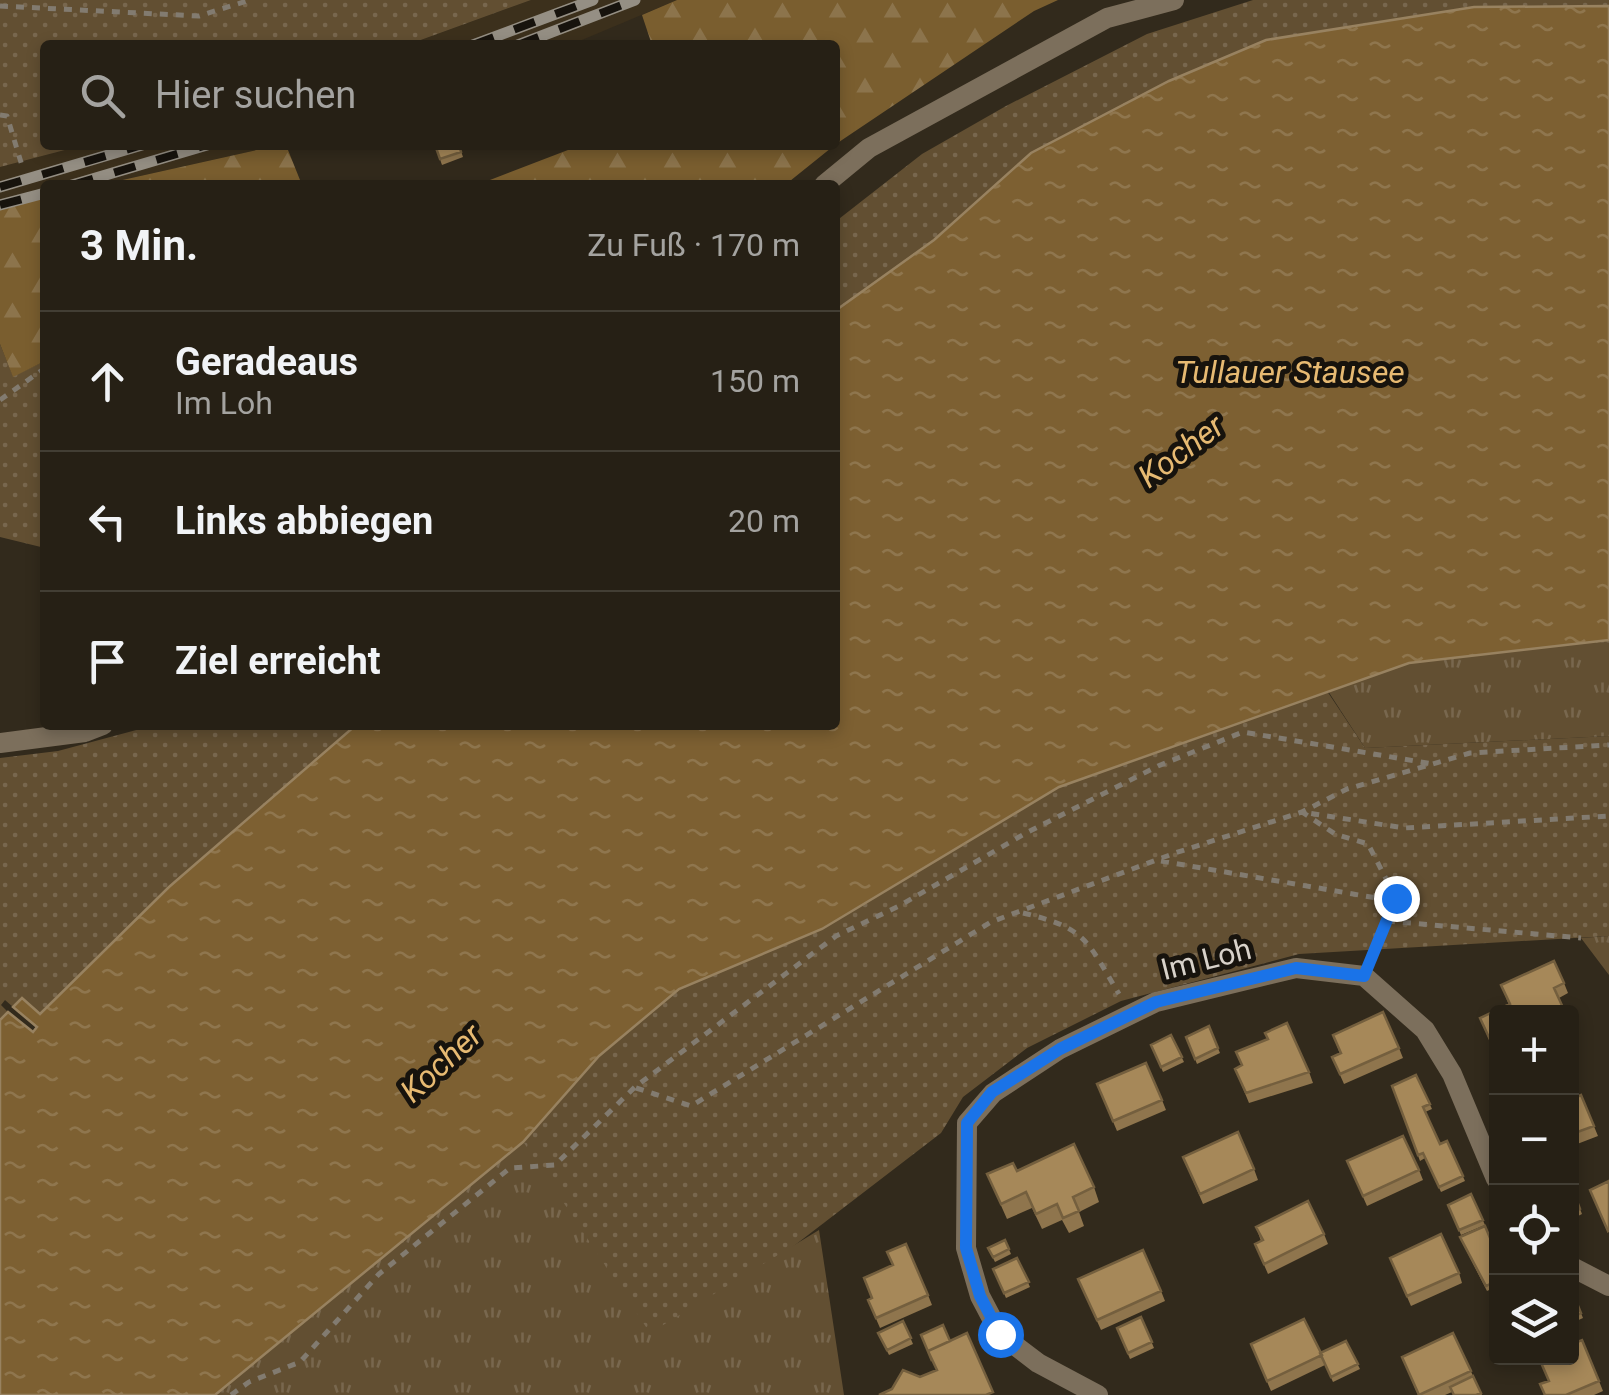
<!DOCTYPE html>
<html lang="de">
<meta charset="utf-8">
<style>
body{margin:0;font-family:Roboto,sans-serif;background:#322d22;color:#f1f3f6}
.controls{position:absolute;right:30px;bottom:30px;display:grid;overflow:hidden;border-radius:10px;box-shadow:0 5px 15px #0003}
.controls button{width:90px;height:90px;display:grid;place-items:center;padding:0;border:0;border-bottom:2px solid #423e34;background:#262015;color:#f1f3f6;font:50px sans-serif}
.stop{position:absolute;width:30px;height:30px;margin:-22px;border:8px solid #1a73e8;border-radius:50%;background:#fff}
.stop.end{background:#1a73e8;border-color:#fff;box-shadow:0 2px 10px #0008}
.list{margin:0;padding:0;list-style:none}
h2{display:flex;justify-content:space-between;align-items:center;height:130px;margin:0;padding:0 40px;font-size:42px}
h2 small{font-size:32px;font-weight:400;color:#a4a3a0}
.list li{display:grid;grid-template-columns:65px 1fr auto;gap:30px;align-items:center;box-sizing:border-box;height:140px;padding:0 40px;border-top:2px solid #423e34}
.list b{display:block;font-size:38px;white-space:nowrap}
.list p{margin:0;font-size:32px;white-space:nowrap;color:#a4a3a0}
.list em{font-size:32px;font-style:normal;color:#a4a3a0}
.icon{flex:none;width:55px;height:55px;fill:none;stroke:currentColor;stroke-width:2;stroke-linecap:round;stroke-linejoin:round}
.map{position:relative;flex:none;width:1609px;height:1395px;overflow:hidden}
.search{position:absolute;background:#262015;box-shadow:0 5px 15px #0003;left:40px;top:40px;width:800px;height:110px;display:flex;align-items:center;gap:25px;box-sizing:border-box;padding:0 35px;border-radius:10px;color:#a4a3a0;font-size:38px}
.panel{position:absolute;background:#262015;box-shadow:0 5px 15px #0003;left:40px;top:180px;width:800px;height:550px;border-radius:10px}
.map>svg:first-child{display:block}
.built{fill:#3c301c}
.grass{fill:url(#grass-dots)}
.forest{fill:url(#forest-firs)}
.park{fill:url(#park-tufts)}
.water{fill:url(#water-ripples);stroke:#988260;stroke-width:2.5}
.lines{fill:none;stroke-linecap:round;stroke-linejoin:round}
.path{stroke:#827b70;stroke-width:5;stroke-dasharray:8 8;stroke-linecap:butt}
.minor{stroke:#7c6f5c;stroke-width:20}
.tertiary{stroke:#7c6f5c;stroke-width:20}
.rail-casing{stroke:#958f84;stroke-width:11}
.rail{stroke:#17130d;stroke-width:8;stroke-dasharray:22;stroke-linecap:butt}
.wall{fill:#8f754d}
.building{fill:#a68859;stroke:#745f3e;stroke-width:2.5}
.route{stroke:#1a73e8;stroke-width:12}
.labels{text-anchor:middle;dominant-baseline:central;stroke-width:10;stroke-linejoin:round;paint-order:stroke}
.street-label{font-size:30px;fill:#d8d2ca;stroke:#17130d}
.water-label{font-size:32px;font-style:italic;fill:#e7ba72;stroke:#17130d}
</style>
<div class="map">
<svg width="1609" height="1395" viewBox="0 0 1609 1395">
<defs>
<pattern id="grass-dots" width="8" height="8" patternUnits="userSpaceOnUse" patternTransform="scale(2.5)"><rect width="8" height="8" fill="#624f32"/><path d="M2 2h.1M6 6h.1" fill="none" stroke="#78674e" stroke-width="1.8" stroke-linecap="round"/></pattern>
<pattern id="forest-firs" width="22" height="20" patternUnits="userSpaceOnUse" patternTransform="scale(2.5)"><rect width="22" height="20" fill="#7a5e2f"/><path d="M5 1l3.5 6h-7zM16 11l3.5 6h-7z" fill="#8c744c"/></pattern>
<pattern id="park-tufts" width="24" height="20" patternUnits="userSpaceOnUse" patternTransform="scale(2.5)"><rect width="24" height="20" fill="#624f32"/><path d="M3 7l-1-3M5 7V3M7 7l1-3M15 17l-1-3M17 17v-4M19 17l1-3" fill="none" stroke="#78674e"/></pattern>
<pattern id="water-ripples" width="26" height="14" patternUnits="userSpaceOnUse" patternTransform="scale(2.5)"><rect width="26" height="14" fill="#7d6032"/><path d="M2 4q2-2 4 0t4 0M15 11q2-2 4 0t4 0" fill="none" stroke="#8f764e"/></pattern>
</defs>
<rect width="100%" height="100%" fill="#322a1c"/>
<path class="built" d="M531,0H677L570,45H407Z
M84,145H279L100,185H45V198L0,209V167Z"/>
<path class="grass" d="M0,0H531L407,45H45V145H84L0,167Z
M1253,0H1609V6L1474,7L934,240L835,311V222L922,154L1006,106L1147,34Z
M0,344L13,376L45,361V548L0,537Z
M1327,691L1365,748L1609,736V936L1299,954L1121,1001L1027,1048L963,1097L941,1133L782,1255L758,1329L274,1395H215L523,1142L599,1056L679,989L822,929L1059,787Z
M155,725H356L169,887L39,1014L22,999L13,1007L5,1000L1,1005L8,1012L0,1020V758L58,751Z"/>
<path class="forest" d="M677,0H1058L1034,11L836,144L785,185H477L581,145H835V45H652L642,15Z
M279,145H286L302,185H100Z
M45,198V361L13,377L0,344V209Z"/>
<path class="park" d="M1609,640V736L1365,748L1328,691L1409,663Z
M353,885L650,1333L819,1230L844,1395H0Z
M1609,936V975L1581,938Z"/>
<path class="water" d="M1609,6V640L1409,663L1059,787L822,929L679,989L599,1056L523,1142L215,1395H0V1020L8,1012L33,1032L37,1027L13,1007L22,998L40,1014L169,887L356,725H835V311L934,240L1031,153L1169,81L1266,40L1474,7Z"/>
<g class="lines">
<path class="path" d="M0,6L199,16L250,0
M0,115L7,116L23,169
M0,400L45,368
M1161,861L1394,901
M1023,913C1087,928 1087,941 1119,994
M1387,921L1581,938
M1372,957L1396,898L1368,844L1335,834L1302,812L1404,828L1609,816
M636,1088L691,1106L991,922L1175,853L1302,812L1347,789L1470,753L1609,745
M231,1395L249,1382L300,1362L379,1274L510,1168L555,1165L635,1087L836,936L899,906L1026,833L1158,766L1243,732L1433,764"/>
<path class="minor" d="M1572,1267L1609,1286
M1098,1395L1038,1363L1000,1334L980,1296L966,1248L967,1123L993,1093L1060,1049L1156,1002L1296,968L1364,976L1425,1030L1452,1074L1496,1179"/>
<path class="tertiary" d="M824,185L869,148L1107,18L1174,0
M0,743L85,732L103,725"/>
<g class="rail-casing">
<path id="rail" d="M473,45L593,0
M518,45L635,0
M72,185L207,145
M0,187L142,145
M0,205L45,193"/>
</g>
<use href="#rail" class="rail"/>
</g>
<path class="wall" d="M435,145H459L463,157L442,165Z
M1564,983L1568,993L1559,998L1496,1012V1056L1480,1018L1509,1005L1501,985Z
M1209,1026L1220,1053L1197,1064L1186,1037Z
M1171,1035L1184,1062L1163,1072L1151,1045Z
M1333,1035L1399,1048L1403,1058L1344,1084L1332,1057L1340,1054Z
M1235,1069L1309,1072L1313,1083L1249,1103Z
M1416,1075L1432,1109L1425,1112L1440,1144L1447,1141L1465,1181L1441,1192L1425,1158L1420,1161L1392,1086Z
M1097,1084L1162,1100L1166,1110L1117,1131Z
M1581,1095L1598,1136L1572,1146V1099Z
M1183,1157L1254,1169L1258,1180L1203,1204Z
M1347,1161L1419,1170L1423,1180L1367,1206Z
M1017,1171L1094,1187L1099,1202L1079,1212L1084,1226L1069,1233L1062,1220L1042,1229L1032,1208L1007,1219L987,1174Z
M1572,1188L1582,1214L1572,1219Z
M1471,1194L1485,1225L1461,1235L1448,1205Z
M1256,1227L1324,1234L1328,1244L1268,1274L1255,1244L1261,1241Z
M1005,1240L1011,1254L995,1262L988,1248Z
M1462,1242L1496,1252V1287L1487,1291Z
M887,1252L928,1295L932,1305L880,1328L868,1300L871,1298L893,1265Z
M1017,1258L1030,1287L1006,1298L993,1269Z
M1390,1258L1459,1273L1462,1283L1411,1306Z
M1078,1279L1161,1291L1165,1301L1101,1330Z
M1572,1291L1583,1318L1572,1323Z
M1141,1317L1154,1348L1130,1359L1117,1328Z
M903,1321L913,1344L889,1355L878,1333Z
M1453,1333L1482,1395H1453L1452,1392L1445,1395H1418L1402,1357Z
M1346,1341L1360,1369L1333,1382L1325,1365L1271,1391L1251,1344L1321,1353Z
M1599,1381L1603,1391L1594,1395H1544L1540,1384Z"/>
<path class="building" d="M435,145H459L461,152L440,159Z
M1554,961L1564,983L1554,988L1565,1012H1496V1045L1493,1046L1480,1018L1510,1004L1501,985Z
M1383,1012L1399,1048L1340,1074L1332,1057L1341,1053L1333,1035Z
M1287,1023L1309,1072L1246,1093L1235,1069L1242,1065L1236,1052L1268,1039L1265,1033Z
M1209,1026L1218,1048L1195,1059L1186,1037Z
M1171,1035L1182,1057L1161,1067L1151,1045Z
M1146,1063L1162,1100L1113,1121L1097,1084Z
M1416,1075L1430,1104L1423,1107L1440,1144L1447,1141L1463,1176L1439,1187L1423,1153L1418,1155L1392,1086Z
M1581,1095L1594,1126L1572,1134V1099Z
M1238,1132L1254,1169L1200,1194L1183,1157Z
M1403,1136L1419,1170L1363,1196L1347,1161Z
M1074,1144L1094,1187L1073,1197L1079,1211L1063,1218L1057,1204L1036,1214L1026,1192L1001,1204L987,1174L1013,1163L1017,1171Z
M1609,1181V1230L1608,1231L1590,1190Z
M1572,1188L1580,1209L1572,1213Z
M1471,1194L1483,1220L1459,1230L1448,1205Z
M1308,1201L1324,1234L1264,1264L1255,1244L1263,1240L1256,1227Z
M1485,1226L1496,1252V1281L1486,1286L1460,1237Z
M1441,1234L1459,1273L1407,1296L1390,1258Z
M1005,1240L1009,1249L993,1257L988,1248Z
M906,1244L928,1295L876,1318L868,1300L872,1298L864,1278L893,1265L887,1252Z
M1143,1250L1161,1291L1097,1320L1078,1279Z
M1017,1258L1029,1282L1004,1293L993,1269Z
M1572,1291L1581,1313L1572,1317Z
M1141,1317L1152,1342L1128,1353L1117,1328Z
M1304,1319L1322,1355L1267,1381L1251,1344Z
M903,1321L911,1338L887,1350L878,1333Z
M943,1325L950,1341L928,1351L932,1361L921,1335Z
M967,1333L993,1392L986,1395H879L892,1389L903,1370L920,1377L937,1370L928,1351Z
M1453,1333L1471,1371L1419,1395L1402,1357Z
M1582,1340L1599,1381L1566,1395H1545L1540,1384L1549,1381L1539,1358H1572V1344Z
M1346,1341L1358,1364L1331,1377L1320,1353Z
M1473,1376L1481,1393L1476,1395H1454L1450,1387Z"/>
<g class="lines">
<path class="route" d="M1000,1334L980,1296L966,1248L967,1123L992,1092L1060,1049L1156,1002L1296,968L1364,976L1396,898"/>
</g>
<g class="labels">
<g class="street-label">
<text transform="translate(1206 959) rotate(-14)">Im Loh</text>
</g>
<g class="water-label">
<text x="1290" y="372">Tullauer Stausee</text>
<text transform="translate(1181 451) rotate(-37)">Kocher</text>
<text transform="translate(441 1063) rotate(-43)">Kocher</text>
</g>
</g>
</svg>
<div class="controls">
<button>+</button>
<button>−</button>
<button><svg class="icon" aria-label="locate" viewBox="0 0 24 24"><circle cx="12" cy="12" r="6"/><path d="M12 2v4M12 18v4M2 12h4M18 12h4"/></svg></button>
<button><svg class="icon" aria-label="layers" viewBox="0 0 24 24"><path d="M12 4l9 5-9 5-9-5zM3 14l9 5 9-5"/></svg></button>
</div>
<div class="stop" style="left:1000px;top:1334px"></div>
<div class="stop end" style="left:1396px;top:898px"></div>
<div class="search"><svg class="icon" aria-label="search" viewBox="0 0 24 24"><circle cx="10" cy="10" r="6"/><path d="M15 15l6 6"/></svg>Hier suchen</div>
<section class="panel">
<h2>3 Min.<small>Zu Fuß · 170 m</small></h2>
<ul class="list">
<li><svg class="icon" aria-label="ahead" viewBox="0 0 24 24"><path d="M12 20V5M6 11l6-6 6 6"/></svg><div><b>Geradeaus</b><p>Im Loh</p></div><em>150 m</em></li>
<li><svg class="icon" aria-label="left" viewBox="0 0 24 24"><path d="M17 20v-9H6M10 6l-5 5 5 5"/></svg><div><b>Links abbiegen</b></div><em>20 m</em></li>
<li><svg class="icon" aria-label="arrive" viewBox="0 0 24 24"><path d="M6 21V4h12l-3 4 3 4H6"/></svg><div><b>Ziel erreicht</b></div></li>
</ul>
</section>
</div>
